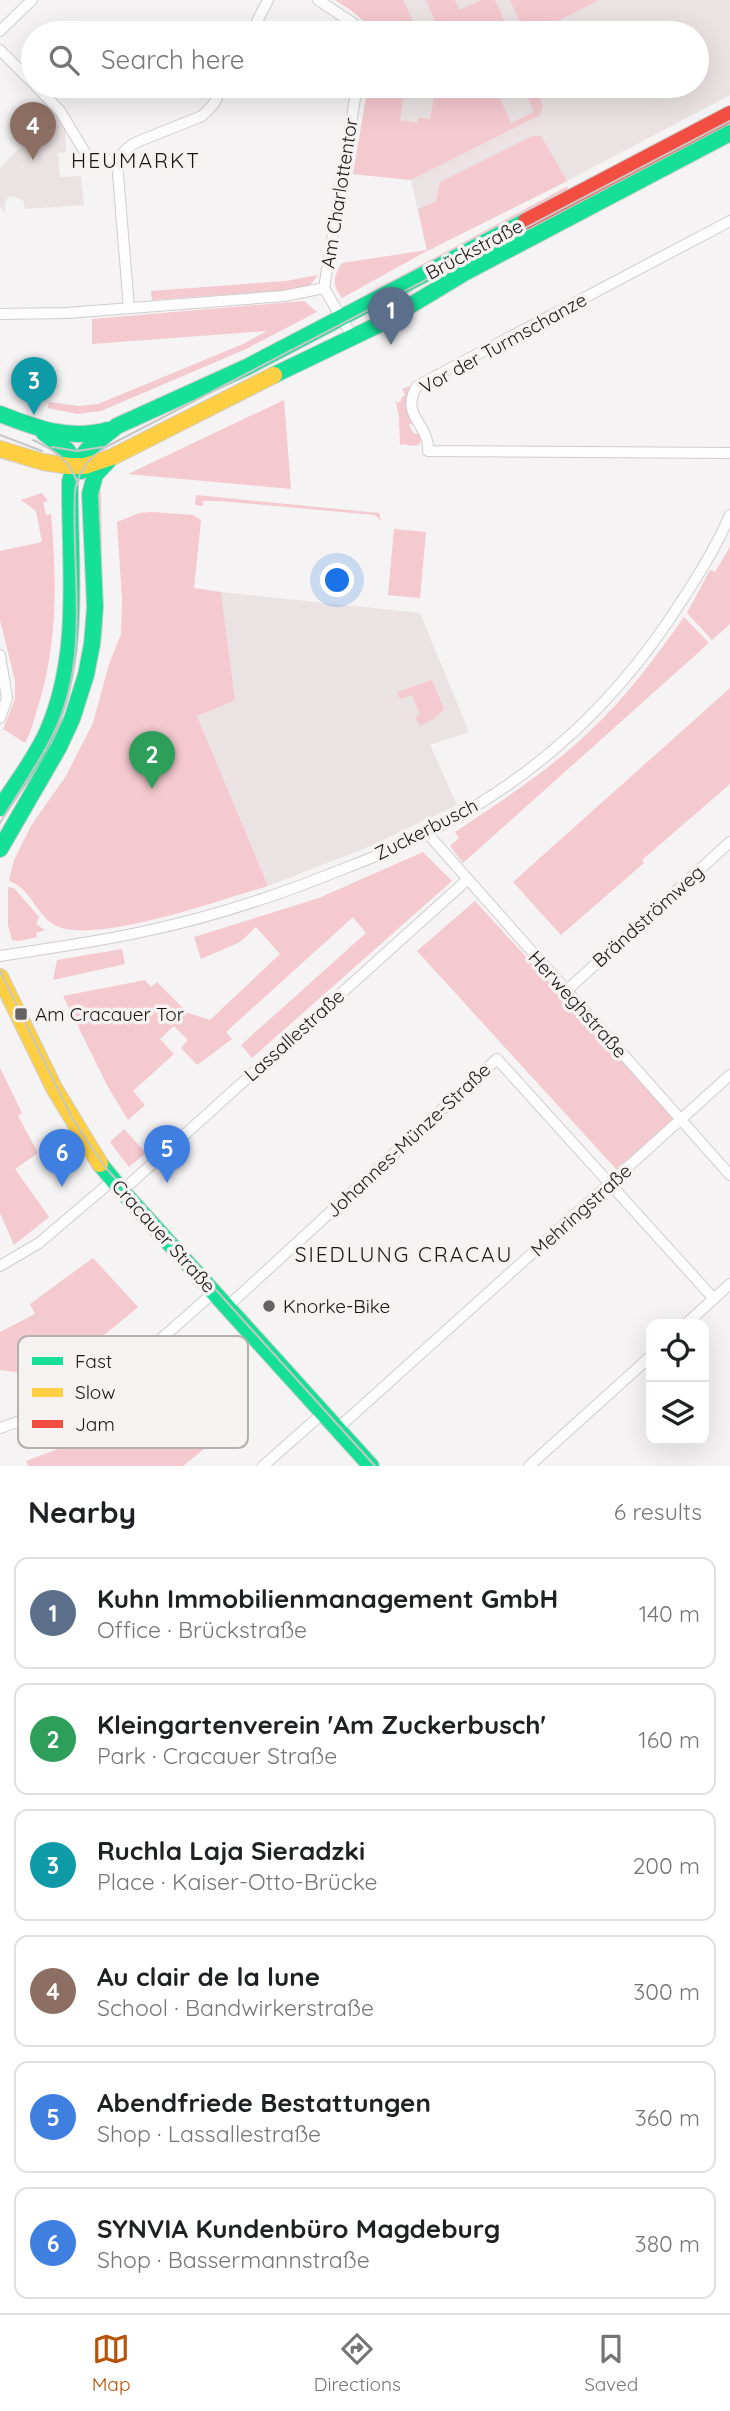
<!DOCTYPE html>
<meta charset="utf-8">
<style>
body{margin:0;font-family:Quicksand,sans-serif;background:#f6f6f6;color:#202124}
.controls{position:absolute;right:21px;bottom:21px;display:grid;overflow:hidden;border-radius:14px;box-shadow:0 7px 28px #0002}
.controls button{width:63px;height:63px;display:grid;place-items:center;padding:0;border:0;border-bottom:2px solid #e0e0e0;background:#fff;color:#202124;font:35px sans-serif}
.you{position:absolute;left:338px;top:581px;width:24px;height:24px;margin:-18px;border:5px solid #fff;border-radius:50%;background:#1a73e8;box-shadow:0 0 0 10px #1a73e833}
.badge{display:grid;place-items:center;width:46px;height:46px;border-radius:50%;background:#b45309;color:#fff;font-size:23px;font-weight:700}
.pin{position:absolute;translate:-50% -58px;filter:drop-shadow(0 2px 4px #0008)}
.pin::after{content:'';position:absolute;top:37px;width:24px;height:21px;background:inherit;clip-path:polygon(0 0,100% 0,50% 100%)}
.list{margin:0;padding:0;list-style:none}
h2{display:flex;justify-content:space-between;align-items:center;height:91px;margin:0;padding:0 28px;font-size:30px}
h2 small{font-size:23px;font-weight:400;color:#757577}
.list li{display:grid;grid-template-columns:46px 1fr auto;gap:21px;align-items:center;box-sizing:border-box;height:112px;margin:0 14px 14px;padding:0 14px;border:2px solid #e0e0e0;border-radius:14px}
.list b{display:block;font-size:26px;white-space:nowrap}
.list p{margin:0;font-size:23px;white-space:nowrap;color:#757577}
.list em{font-size:23px;font-style:normal;color:#757577}
.icon{flex:none;width:38px;height:38px;fill:none;stroke:currentColor;stroke-width:2;stroke-linecap:round;stroke-linejoin:round}
.map{position:relative;flex:none;width:730px;height:1466px;overflow:hidden}
.search{position:absolute;background:#fff;box-shadow:0 7px 28px #0002;left:21px;right:21px;top:21px;height:77px;display:flex;align-items:center;gap:18px;box-sizing:border-box;padding:0 24px;border-radius:38px;color:#757577;font-size:26px}
.sheet{height:847px;background:#fff}
nav{display:flex;justify-content:space-around;align-items:center;box-sizing:border-box;height:98px;border-top:2px solid #e0e0e0;background:#fff;font-size:19px;color:#757577}
nav a{display:grid;justify-items:center;gap:4px}
nav .on{color:#b45309}
.map>svg:first-child{display:block}
.built{fill:#eae2e3}
.green{fill:#f4c9cf}
.lines{fill:none;stroke-linecap:round;stroke-linejoin:round}
.street-casing{stroke:#cfcdce;stroke-width:12}
.fast-casing{stroke:#cfcdce;stroke-width:18}
.slow-casing{stroke:#cfcdce;stroke-width:18}
.jam-casing{stroke:#cfcdce;stroke-width:18}
.street{stroke:#fefdfd;stroke-width:10}
.fast{stroke:#16e098;stroke-width:16}
.slow{stroke:#ffcf43;stroke-width:16}
.jam{stroke:#f24e42;stroke-width:16}
.tram{stroke:#c7c6c6;stroke-width:2}
.poi-dot{fill:#656363;stroke:#f6f2f2;stroke-width:2.5}
.labels{text-anchor:middle;dominant-baseline:central;stroke-width:7;stroke-linejoin:round;paint-order:stroke}
.street-label{font-size:19px;fill:#171616;stroke:#f6f2f2}
.poi-label{font-size:19px;fill:#171616;stroke:#f6f2f2;text-anchor:start}
.neighbourhood-label{font-size:21px;letter-spacing:2px;fill:#171616;stroke:#f6f2f2}
.key{fill:#f6f2f2;stroke:#b3b0b0;stroke-width:2}
.key-label{font-size:19px;fill:#171616}
</style>
<div class="map">
<svg width="730" height="1466" viewBox="0 0 730 1466">
<rect width="100%" height="100%" fill="#f5f3f3"/>
<path class="built" d="M335,0H730V95L546,192L427,251L411,180L353,174L368,86H697V33H371L365,22L357,14Z
M51,106L65,124L66,152L58,153L60,177L81,176L84,205L25,209L23,200L12,196L8,197L4,204L6,213L0,207V168L35,132L30,127Z
M221,592L420,613L469,732L430,745L457,805L368,847L268,886L197,716L235,699Z"/>
<path class="green" d="M335,0H403L412,19V33H371C363,17 350,9 335,0Z
M426,0H455L460,10L481,0H495L510,33H433L434,19Z
M510,0H599L534,33H525Z
M368,86H405L400,120L417,123L418,118L430,119L436,86H494L511,123L534,112L523,86H534L543,106L540,115L411,180L353,174Z
M532,136H541L567,181L427,251L342,298C332,285 333,277 342,263L427,250L418,209L436,202L440,182Z
M568,186L565,196L369,297L367,294Z
M318,275L310,285L290,290L152,300L151,291L286,281Z
M304,301L317,312L246,349L101,411L77,414L48,408L49,402L79,406L98,404L243,344L267,331L92,344V319Z
M413,385C406,402 405,404 412,423L409,425L414,434L419,433L421,440L419,445L407,446V444L400,445L399,416L395,400L397,403L401,401V398L405,395L402,389Z
M284,400L291,489L128,474Z
M101,492L103,627L101,645L81,704L96,493Z
M42,493L48,501L43,502L46,515L51,514C57,582 58,647 36,713C33,723 30,734 25,743L3,729L15,699V681L0,620V551L42,542L36,511L21,500Z
M196,495L379,513L381,521L375,515L220,501H203V506L195,505Z
M152,512L193,515L201,520L194,588L221,592L235,700L197,716L268,886C223,899 101,943 59,927C37,919 32,888 9,881L14,860L32,824L66,776L93,723L109,664L121,634L122,599L117,522L140,513Z
M394,529L426,532L420,598L388,595Z
M730,547V624L712,640L687,613L710,570L715,572Z
M684,617L709,643L463,863L450,846L459,838L455,832C503,800 551,769 592,729C627,696 656,657 684,617Z
M432,680L444,709L435,718L420,726L415,717L420,714L412,695L400,699L397,692Z
M730,688V784L642,860L644,863L561,935L513,882Z
M423,852L452,881L252,1058L241,1045L366,933L353,917L226,1032L232,1039L197,1065L181,1048L188,1040L174,1026L160,1039L174,1054L133,1091L145,1105L128,1120L108,1087L63,996L145,980L151,987L157,982L188,1013L210,1020L280,954L256,927L240,942L201,959L194,937L319,898Z
M8,887L14,888L39,917L36,924L45,930L36,933L37,937L19,941L12,940L8,925Z
M475,901L675,1119L616,1169L417,951Z
M122,949L125,964L53,980L57,960Z
M0,1068L22,1113L18,1116L38,1153L15,1169L49,1217L14,1245L0,1213Z
M124,1129L146,1153L129,1167L110,1142Z
M93,1258L138,1307C108,1333 79,1356 43,1370L36,1366L15,1372L0,1370V1332L35,1314L30,1304Z
M191,1364L241,1419L183,1466H28L26,1461C88,1439 145,1412 191,1364Z"/>
<g class="lines">
<g class="street-casing">
<path id="street" d="M318,0L353,23L359,33
M0,31L32,0
M251,33L268,0
M0,50L33,83
M36,86L60,111L86,154L96,158L119,161
M730,221L417,386C399,416 430,424 428,451L730,453
M129,308L118,174C118,157 123,149 137,142L202,116L213,105L223,86
M0,314L67,313L284,296L324,288
M352,336L324,288L357,86
M0,655L7,698L0,718
M427,833L730,1175
M0,956C49,948 98,942 146,931C213,917 279,895 343,869C377,856 412,842 444,824C536,775 611,706 669,620C691,587 714,552 730,515
M566,991L730,842
M122,1191L467,880
M0,1266L39,1243L113,1180
M227,1307L497,1059L714,1299
M686,1324L730,1284
M0,1428C25,1419 52,1411 76,1398C128,1371 170,1331 214,1292
M337,1429L730,1075
M263,1466L323,1413
M529,1466L651,1356"/>
</g>
<g class="fast-casing">
<path id="fast" d="M274,375L378,325L466,272L730,133
M0,414C36,428 69,441 108,430
M44,433L67,450L81,471
M0,808C16,783 36,758 48,730C82,651 69,564 70,481L75,466L87,450L117,426L247,367L526,221
M0,849L59,747L72,719L86,675L92,644L95,607L90,494L95,475L108,461
M100,1164L122,1191L371,1466"/>
</g>
<g class="slow-casing">
<path id="slow" d="M0,449L43,462L69,466H85L112,457L274,375
M0,977L54,1088L100,1164"/>
</g>
<g class="jam-casing">
<path id="jam" d="M526,221L730,114"/>
</g>
<use href="#street" class="street"/>
<use href="#fast" class="fast"/>
<use href="#slow" class="slow"/>
<use href="#jam" class="jam"/>
<path class="tram" d="M0,435L42,451
M33,440C55,450 71,461 78,485
M52,447L77,451L103,447
M0,823C19,790 42,761 57,726C90,650 71,570 75,491C78,471 90,456 108,446L730,121
M0,971L72,1118L105,1167L375,1466"/>
</g>
<g class="poi-dot">
<rect x="14" y="1007" width="14" height="14" rx="3.5"/>
<circle cx="269" cy="1306" r="7"/>
</g>
<g class="labels">
<g class="street-label">
<text transform="translate(339 193) rotate(-81)">Am Charlottentor</text>
<text transform="translate(474 249) rotate(-28)">Brückstraße</text>
<text transform="translate(503 343) rotate(-29)">Vor der Turmschanze</text>
<text transform="translate(426 829) rotate(-27)">Zuckerbusch</text>
<text transform="translate(648 916) rotate(-42)">Brändströmweg</text>
<text transform="translate(578 1004) rotate(48)">Herweghstraße</text>
<text transform="translate(294 1035) rotate(-42)">Lassallestraße</text>
<text transform="translate(408 1140) rotate(-43)">Johannes-Münze-Straße</text>
<text transform="translate(581 1210) rotate(-42)">Mehringstraße</text>
<text transform="translate(164 1236) rotate(48)">Cracauer Straße</text>
</g>
<g class="poi-label">
<text x="35" y="1014">Am Cracauer Tor</text>
<text x="283" y="1306">Knorke-Bike</text>
</g>
<g class="neighbourhood-label">
<text x="136" y="160">HEUMARKT</text>
<text x="404" y="1254">SIEDLUNG CRACAU</text>
</g>
</g>
<rect x="18" y="1336" width="230" height="112" rx="10" class="key"/>
<rect x="32" y="1357" width="31" height="8" fill="#16e098"/>
<rect x="32" y="1388" width="31" height="9" fill="#ffcf43"/>
<rect x="32" y="1420" width="31" height="8" fill="#f24e42"/>
<g class="key-label">
<text x="75" y="1368">Fast</text>
<text x="75" y="1399">Slow</text>
<text x="75" y="1431">Jam</text>
</g>
</svg>
<div class="controls">
<button><svg class="icon" aria-label="locate" viewBox="0 0 24 24"><circle cx="12" cy="12" r="6"/><path d="M12 2v4M12 18v4M2 12h4M18 12h4"/></svg></button>
<button><svg class="icon" aria-label="layers" viewBox="0 0 24 24"><path d="M12 4l9 5-9 5-9-5zM3 14l9 5 9-5"/></svg></button>
</div>
<div class="you"></div>
<div class="pin badge" style="left:391px;top:345px;background:#5c6f8a">1</div>
<div class="pin badge" style="left:152px;top:789px;background:#2e9e5b">2</div>
<div class="pin badge" style="left:34px;top:415px;background:#0f9aa8">3</div>
<div class="pin badge" style="left:33px;top:160px;background:#8d6e63">4</div>
<div class="pin badge" style="left:167px;top:1183px;background:#3f7fe0">5</div>
<div class="pin badge" style="left:62px;top:1187px;background:#3f7fe0">6</div>
<div class="search"><svg class="icon" aria-label="search" viewBox="0 0 24 24"><circle cx="10" cy="10" r="6"/><path d="M15 15l6 6"/></svg>Search here</div>
</div>
<section class="sheet">
<h2>Nearby<small>6 results</small></h2>
<ul class="list">
<li><span class="badge" style="background:#5c6f8a">1</span><div><b>Kuhn Immobilienmanagement GmbH</b><p>Office · Brückstraße</p></div><em>140 m</em></li>
<li><span class="badge" style="background:#2e9e5b">2</span><div><b>Kleingartenverein 'Am Zuckerbusch'</b><p>Park · Cracauer Straße</p></div><em>160 m</em></li>
<li><span class="badge" style="background:#0f9aa8">3</span><div><b>Ruchla Laja Sieradzki</b><p>Place · Kaiser-Otto-Brücke</p></div><em>200 m</em></li>
<li><span class="badge" style="background:#8d6e63">4</span><div><b>Au clair de la lune</b><p>School · Bandwirkerstraße</p></div><em>300 m</em></li>
<li><span class="badge" style="background:#3f7fe0">5</span><div><b>Abendfriede Bestattungen</b><p>Shop · Lassallestraße</p></div><em>360 m</em></li>
<li><span class="badge" style="background:#3f7fe0">6</span><div><b>SYNVIA Kundenbüro Magdeburg</b><p>Shop · Bassermannstraße</p></div><em>380 m</em></li>
</ul>
</section>
<nav>
<a class="on"><svg class="icon" aria-label="map" viewBox="0 0 24 24"><path d="M3 6l6-2 6 2 6-2v14l-6 2-6-2-6 2zM9 4v14M15 6v14"/></svg>Map</a>
<a><svg class="icon" aria-label="directions" viewBox="0 0 24 24"><path d="M12 3l9 9-9 9-9-9zM9 14v-3h6M13 9l2 2-2 2"/></svg>Directions</a>
<a><svg class="icon" aria-label="saved" viewBox="0 0 24 24"><path d="M7 4h10v16l-5-4-5 4z"/></svg>Saved</a>
</nav>
